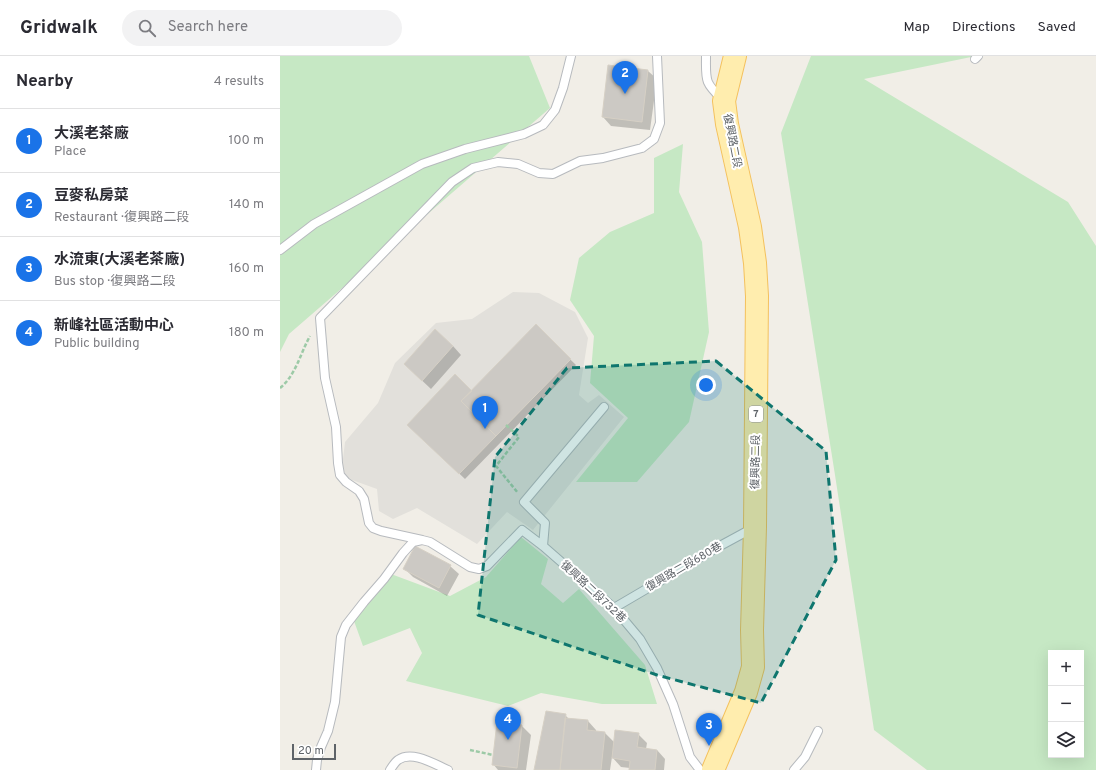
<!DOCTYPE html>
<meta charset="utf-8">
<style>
body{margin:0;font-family:Overpass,"Noto Sans TC",sans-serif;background:#f2f2f3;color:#2b2b33}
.controls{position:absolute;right:12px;bottom:12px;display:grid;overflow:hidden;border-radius:0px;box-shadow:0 4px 16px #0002}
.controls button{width:36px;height:36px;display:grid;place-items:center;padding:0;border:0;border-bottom:1px solid #e1e1e2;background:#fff;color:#2b2b33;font:20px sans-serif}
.scale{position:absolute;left:12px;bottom:10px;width:44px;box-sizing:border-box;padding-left:4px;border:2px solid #5e6368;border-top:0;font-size:11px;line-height:14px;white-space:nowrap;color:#5e6368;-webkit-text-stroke:3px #fff;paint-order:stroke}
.you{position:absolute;left:426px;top:329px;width:14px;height:14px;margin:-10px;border:3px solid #fff;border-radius:50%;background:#1a73e8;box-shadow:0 0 0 6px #1a73e833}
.badge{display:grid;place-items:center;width:26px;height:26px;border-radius:50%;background:#1a73e8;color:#fff;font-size:13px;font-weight:700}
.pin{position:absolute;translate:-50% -33px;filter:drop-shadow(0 1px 2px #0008)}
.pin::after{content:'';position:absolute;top:21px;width:14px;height:12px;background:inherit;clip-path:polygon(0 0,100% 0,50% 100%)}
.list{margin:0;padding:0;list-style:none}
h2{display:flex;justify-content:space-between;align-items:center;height:52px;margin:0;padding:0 16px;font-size:17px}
h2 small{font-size:13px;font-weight:400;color:#7c7c81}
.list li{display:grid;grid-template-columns:26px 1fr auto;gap:12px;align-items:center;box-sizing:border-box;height:64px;padding:0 16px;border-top:1px solid #e1e1e2}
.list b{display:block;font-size:15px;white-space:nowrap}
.list p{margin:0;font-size:13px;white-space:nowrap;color:#7c7c81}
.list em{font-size:13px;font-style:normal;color:#7c7c81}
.icon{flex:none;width:22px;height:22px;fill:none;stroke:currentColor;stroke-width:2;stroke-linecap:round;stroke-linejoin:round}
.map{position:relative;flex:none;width:816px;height:714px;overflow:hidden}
header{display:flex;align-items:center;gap:24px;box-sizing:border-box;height:56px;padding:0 20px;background:#fff;border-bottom:1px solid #e1e1e2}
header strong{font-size:19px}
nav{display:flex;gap:22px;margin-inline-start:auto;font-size:14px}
.search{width:280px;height:36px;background:#f2f2f3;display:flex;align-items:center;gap:10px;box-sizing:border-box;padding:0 14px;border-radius:22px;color:#7c7c81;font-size:15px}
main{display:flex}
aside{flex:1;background:#fff}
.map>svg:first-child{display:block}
.industrial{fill:#e2e0db}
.green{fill:#c6e8c4;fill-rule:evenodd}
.shadow{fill:#0003}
.building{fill:#ccc9c4;stroke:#d6d0c5}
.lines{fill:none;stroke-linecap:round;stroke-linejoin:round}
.lane-casing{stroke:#b7babe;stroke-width:10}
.primary-casing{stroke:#f4c15d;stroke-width:24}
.path{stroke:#9dcaa7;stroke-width:2.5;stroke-dasharray:4 2;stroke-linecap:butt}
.lane{stroke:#fff;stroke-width:8}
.primary{stroke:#ffedae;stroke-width:22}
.marked{fill:#0f766e;fill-opacity:0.2;stroke:#0f766e;stroke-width:3;stroke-dasharray:8 5;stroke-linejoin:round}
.labels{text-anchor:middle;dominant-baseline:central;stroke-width:4;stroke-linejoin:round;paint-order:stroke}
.shield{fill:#fff;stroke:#8e9295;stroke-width:1}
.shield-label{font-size:10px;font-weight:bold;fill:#5e6368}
.street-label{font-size:11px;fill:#5e6368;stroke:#fff}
</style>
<header>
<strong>Gridwalk</strong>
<div class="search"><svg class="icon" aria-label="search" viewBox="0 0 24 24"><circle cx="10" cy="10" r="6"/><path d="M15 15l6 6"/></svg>Search here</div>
<nav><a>Map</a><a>Directions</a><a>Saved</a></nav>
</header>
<main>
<aside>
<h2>Nearby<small>4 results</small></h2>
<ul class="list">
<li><span class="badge">1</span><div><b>大溪老茶廠</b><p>Place</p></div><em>100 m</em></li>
<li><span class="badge">2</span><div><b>豆麥私房菜</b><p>Restaurant · 復興路二段</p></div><em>140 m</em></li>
<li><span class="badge">3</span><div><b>水流東(大溪老茶廠)</b><p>Bus stop · 復興路二段</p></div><em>160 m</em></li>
<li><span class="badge">4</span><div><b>新峰社區活動中心</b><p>Public building</p></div><em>180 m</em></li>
</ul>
</aside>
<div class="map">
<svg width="816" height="714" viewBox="0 0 816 714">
<rect width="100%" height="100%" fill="#f1eee7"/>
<path class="industrial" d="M233,236L259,237L295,256L308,282L299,339L308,347L319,339L344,361L253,474L227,456L197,488L137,452L113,463L99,455L97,433L61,420L65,386L98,347L115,307L156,267L192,263Z"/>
<path class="green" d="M0,0H249L270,52L9,278L0,296Z
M531,0H696L584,23L788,146L816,190V714H647L594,674L555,419L501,77ZM771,597H801V699H771Z
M403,88L399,136L422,186L429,276L409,366L357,426H296L348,362L310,327L314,280L290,244L299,202L330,176L374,157V102Z
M241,481L268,503L261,528L283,547L299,533L365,609L377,648H322L261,637L228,650L126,625L142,597L130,572L83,590L74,565L111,518L170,540L206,521Z"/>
<path class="shadow" d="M368,15L377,23L370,74L331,70L323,61Z
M256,270L296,309L185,423L128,369L192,336Z
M173,290L181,299L151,333L134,317Z
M170,510L179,518L167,540L133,521L125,513Z
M285,659L290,664L308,665L316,674V676L325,677L335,687L358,678L367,687L366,693L377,694L385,703L384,714H350V712L341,711L332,701L330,714H255Z
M218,667L242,670L251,679L246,714H218L213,708Z"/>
<path class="building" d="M328,9L368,14L362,66L322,61Z
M256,268L291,303L216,380L181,345Z
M155,273L173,290L142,325L124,308Z
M175,318L192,335L181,345L216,380L179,418L127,369Z
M135,490L171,509L159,532L123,513Z
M266,655L286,658L280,714H254Z
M285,662L308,664L307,674L325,676L321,714H280Z
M217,666L242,669L237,712L212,709Z
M335,674L359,677L357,691L377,694L375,714H349L350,705L332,702Z"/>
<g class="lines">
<g class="lane-casing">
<path id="lane" d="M426,0C426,24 424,26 442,43
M695,3L698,0
M0,194L34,168L142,108L185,93L244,78L263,69L275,54L283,32L291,0
M142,484L101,475L93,472L89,467L84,443L79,435L66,426L60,419L58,407L56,371L45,322L40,262L172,126L193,112L218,106L238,108L259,117L273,118L300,105L323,102L362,92L374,83L380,67L377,0
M263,490L265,467L244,446L324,351
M334,552L438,491L473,472
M36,714L37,704L41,691L48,675L55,646L61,581L66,569L84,546L104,523L123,497L133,486L142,484L150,486L190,511L199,513L207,510L242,474L263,490L334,552L360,583L377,612L393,648L410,701L420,714
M110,714C112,711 115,706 118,704C132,694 154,708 168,714
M514,714L525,701L538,675"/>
</g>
<g class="primary-casing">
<path id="primary" d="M433,714L466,636L473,611L472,574L475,471L477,240L475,207L470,171L447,68L444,45L455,0"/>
</g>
<path class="path" d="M0,332C16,319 20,298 30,280
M226,369L239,381L216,410L238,437
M190,694L213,699"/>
<use href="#lane" class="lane"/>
<use href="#primary" class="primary"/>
</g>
<path class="marked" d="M436,305L546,395L556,504L481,647L377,619L198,559L215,401L287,312Z"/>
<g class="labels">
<rect class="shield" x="469" y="350" width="14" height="16" rx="3"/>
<g class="shield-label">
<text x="476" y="358">7</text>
</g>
<g class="street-label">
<text transform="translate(452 85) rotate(79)">復興路二段</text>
<text transform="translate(476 406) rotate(-89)">復興路二段</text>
<text transform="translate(404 511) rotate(-30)">復興路二段680巷</text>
<text transform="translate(313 536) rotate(43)">復興路二段732巷</text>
</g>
</g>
</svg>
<div class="controls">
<button>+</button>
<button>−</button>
<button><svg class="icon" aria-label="layers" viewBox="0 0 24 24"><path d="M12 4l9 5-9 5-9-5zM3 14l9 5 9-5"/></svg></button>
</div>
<div class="scale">20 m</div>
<div class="you"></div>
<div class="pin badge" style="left:205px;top:373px">1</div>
<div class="pin badge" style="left:345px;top:38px">2</div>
<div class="pin badge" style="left:429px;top:690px">3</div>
<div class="pin badge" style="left:228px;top:684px">4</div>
</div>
</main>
